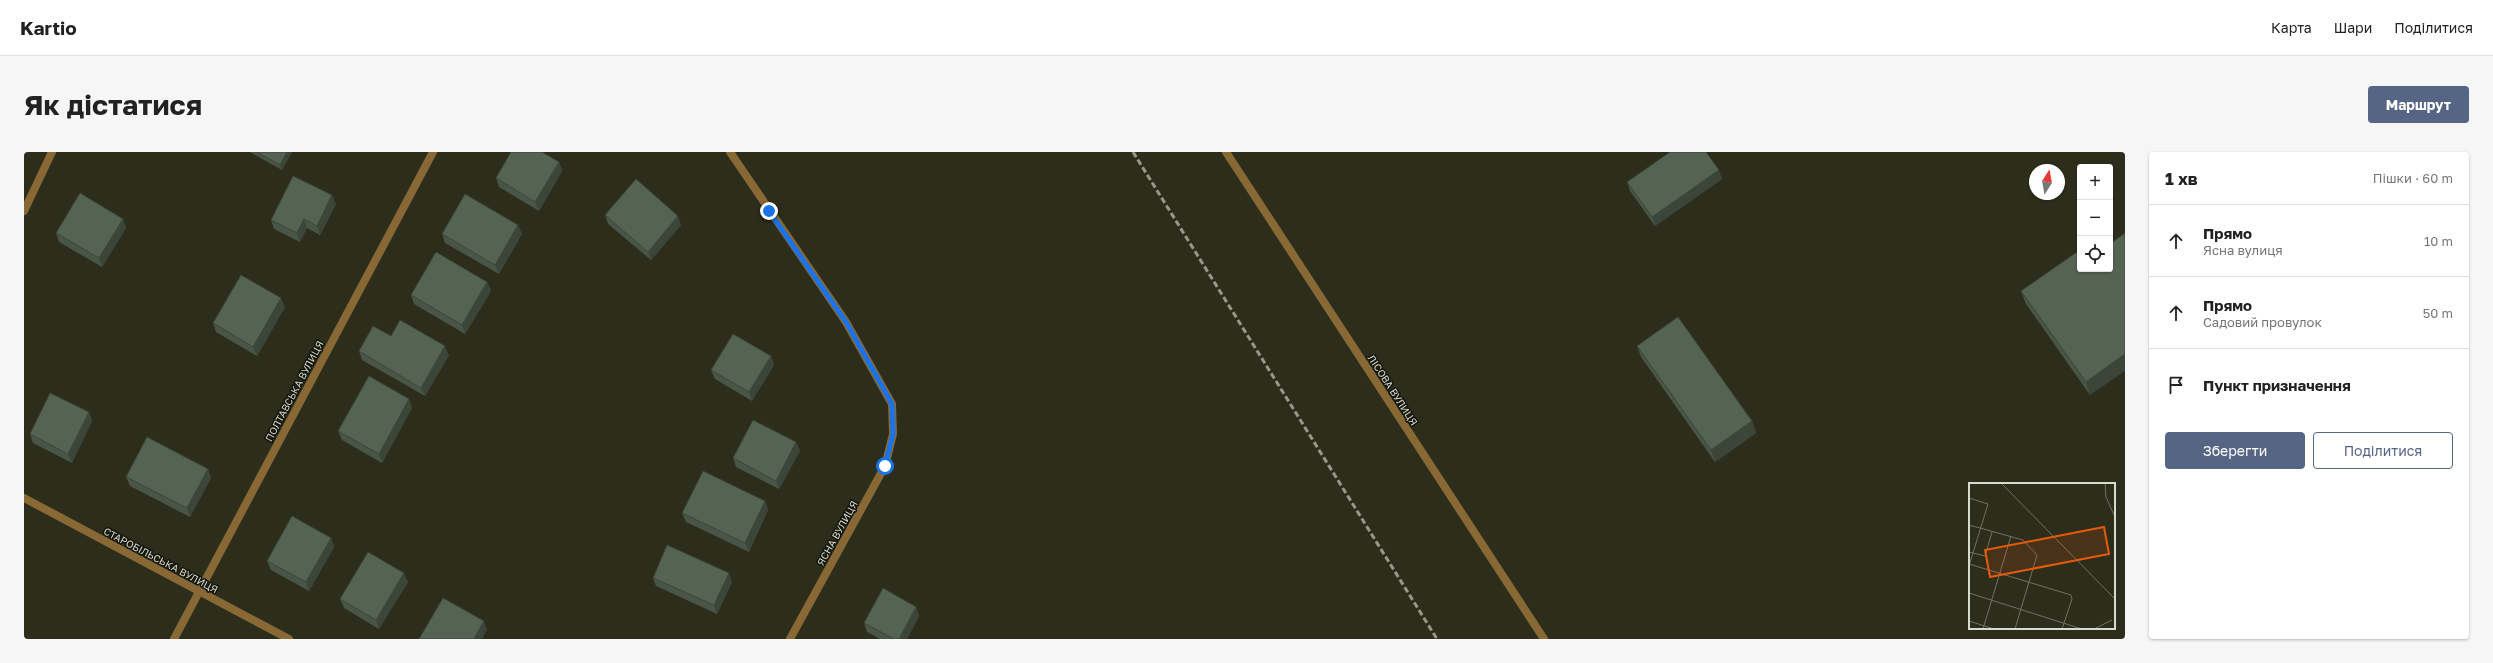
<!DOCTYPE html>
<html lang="uk">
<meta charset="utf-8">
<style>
body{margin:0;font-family:"Golos Text",sans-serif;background:#f6f6f6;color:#222}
.controls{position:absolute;right:12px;top:12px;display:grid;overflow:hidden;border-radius:4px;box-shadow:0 1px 3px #0004}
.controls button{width:36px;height:36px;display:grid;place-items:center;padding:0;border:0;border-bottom:1px solid #e0e0e0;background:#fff;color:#222;font:20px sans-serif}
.compass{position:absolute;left:2005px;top:12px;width:36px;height:36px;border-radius:50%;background:#fff;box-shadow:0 1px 3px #0004;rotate:11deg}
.stop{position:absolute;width:12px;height:12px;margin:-9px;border:3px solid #1a73e8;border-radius:50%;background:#fff}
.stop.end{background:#1a73e8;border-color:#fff;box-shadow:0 1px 4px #0008}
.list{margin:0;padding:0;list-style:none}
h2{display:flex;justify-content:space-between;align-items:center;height:52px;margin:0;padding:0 16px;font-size:17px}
h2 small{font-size:13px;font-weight:400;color:#767676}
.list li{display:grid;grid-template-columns:26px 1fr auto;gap:12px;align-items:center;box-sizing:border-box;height:72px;padding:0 16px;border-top:1px solid #e0e0e0}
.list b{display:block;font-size:15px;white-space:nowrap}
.list p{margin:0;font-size:13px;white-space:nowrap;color:#767676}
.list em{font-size:13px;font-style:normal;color:#767676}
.actions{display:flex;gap:8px;padding:12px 16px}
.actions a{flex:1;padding:9px 0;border:1px solid #576585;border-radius:4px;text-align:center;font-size:14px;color:#576585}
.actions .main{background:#576585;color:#fff}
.icon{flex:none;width:22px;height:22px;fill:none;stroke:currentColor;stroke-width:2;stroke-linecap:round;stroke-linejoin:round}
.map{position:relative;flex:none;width:2101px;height:487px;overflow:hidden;border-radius:4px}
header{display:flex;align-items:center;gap:24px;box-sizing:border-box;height:56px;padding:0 20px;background:#fff;border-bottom:1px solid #e0e0e0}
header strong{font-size:19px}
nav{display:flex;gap:22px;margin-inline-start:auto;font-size:14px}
.intro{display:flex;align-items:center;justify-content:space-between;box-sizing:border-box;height:96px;padding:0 24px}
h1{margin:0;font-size:28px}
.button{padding:10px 18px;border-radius:4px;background:#576585;color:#fff;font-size:14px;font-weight:700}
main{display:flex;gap:24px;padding:0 24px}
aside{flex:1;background:#fff;border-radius:4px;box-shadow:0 1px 3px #0004}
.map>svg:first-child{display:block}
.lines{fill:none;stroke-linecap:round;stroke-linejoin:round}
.minor{stroke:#886834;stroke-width:8}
.rail{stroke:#979889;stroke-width:3;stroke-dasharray:6 3;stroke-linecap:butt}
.wall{fill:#495547}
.shaded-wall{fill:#3c4539}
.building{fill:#556352;stroke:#3c4539}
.route{stroke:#1a73e8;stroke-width:5}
.labels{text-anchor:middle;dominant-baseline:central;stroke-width:3;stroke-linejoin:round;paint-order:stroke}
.street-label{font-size:10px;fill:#d9dace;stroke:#14150c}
.inset-road{fill:none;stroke:#717262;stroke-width:1}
.view{fill:#e8590c;fill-opacity:0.15;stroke:#e8590c;stroke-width:2}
.inset-edge{fill:none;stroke:#d9dace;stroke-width:2}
</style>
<header>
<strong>Kartio</strong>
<nav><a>Карта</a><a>Шари</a><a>Поділитися</a></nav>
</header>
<div class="intro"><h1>Як дістатися</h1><a class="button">Маршрут</a></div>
<main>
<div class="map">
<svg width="2101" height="487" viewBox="0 0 2101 487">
<rect width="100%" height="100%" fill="#2c2d1a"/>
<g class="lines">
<path class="minor" d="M706,0L822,170L868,252L869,282L861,314L766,487
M1202,0L1520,487
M0,59L28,0
M0,346L265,487
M150,487L409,0"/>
<path class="rail" d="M1109,0L1413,487"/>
</g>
<path class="wall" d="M226,0H268L258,18Z
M535,10L538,19L515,59L475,35L472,26Z
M1698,27L1631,74L1606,39L1603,30Z
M312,52L296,83L283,76L276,90L250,77L247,68Z
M581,63L657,73L627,108L584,72Z
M99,67L102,76L78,115L35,90L32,81Z
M418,82H498L475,122L421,91Z
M2056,98L2066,243L2002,152L1997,139Z
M463,130L467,139L441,182L390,152L387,143Z
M261,155L233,204L192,180L189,171Z
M367,184L425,203L401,244L338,208L335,199Z
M1613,194L1728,269L1732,281L1691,310L1617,205Z
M747,204L750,213L728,249L691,227L687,218Z
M385,247L388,256L358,311L318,288L314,279Z
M65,260L68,269L48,311L9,291L6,282Z
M772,290L776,299L755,337L712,315L709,306Z
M184,317L187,326L166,365L106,334L102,325Z
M741,349L744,358L725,400L662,370L658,361Z
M307,386L310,395L285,439L247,418L243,409Z
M629,426L708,430L693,462L632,434Z
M384,430L355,477L320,456L316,447Z
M892,455L895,464L883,487H856L843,480L840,471Z"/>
<path class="shaded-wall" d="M263,0H268L258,18L256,13Z
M535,10L538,19L515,59L511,50Z
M1695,18L1698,27L1631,74L1628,65Z
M308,43L312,52L296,83L293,74Z
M654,64L657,73L627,108L624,100Z
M99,67L102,76L78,115L75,106Z
M280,67L283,76L276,90L273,81Z
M494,73L498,82L475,122L471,113Z
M463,130L467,139L441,182L438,173Z
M257,146L261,155L233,204L229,195Z
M421,194L425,203L401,244L397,236Z
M2101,202V219L2066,243L2062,230Z
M747,204L750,213L728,249L725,240Z
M385,247L388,256L358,311L355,302Z
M65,260L68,269L48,311L44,302Z
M1728,269L1732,281L1691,310L1687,298Z
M772,290L776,299L755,337L752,329Z
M184,317L187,326L166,365L163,356Z
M741,349L744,358L725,400L721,391Z
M307,386L310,395L285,439L282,430Z
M380,421L384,430L355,477L352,468Z
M705,421L708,430L693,462L690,453Z
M892,455L895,464L883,487H875Z
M460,469L463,478L458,487H450Z"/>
<path class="building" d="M233,0H263L256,13Z
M487,0H518L535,10L511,50L472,26Z
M1646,0H1682L1695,18L1628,65L1603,30Z
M269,24L308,43L293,74L280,67L273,81L247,68Z
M612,27L654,64L624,100L581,63Z
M56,41L99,67L75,106L32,81Z
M441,42L494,73L471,113L418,82Z
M2101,81V202L2062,230L1997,139L2056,98V117H2086V92Z
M412,100L463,130L438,173L387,143Z
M217,123L257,146L229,195L189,171Z
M1654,165L1728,269L1687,298L1613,194Z
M376,168L421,194L397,236L335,199L349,174L367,184Z
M709,182L747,204L725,240L687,218Z
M345,224L385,247L355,302L314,279Z
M26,241L65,260L44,302L6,282Z
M729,268L772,290L752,329L709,306Z
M123,285L184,317L163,356L102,325Z
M679,319L741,349L721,391L658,361Z
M268,364L307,386L282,430L243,409Z
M643,393L705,421L690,453L629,426Z
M344,400L380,421L352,468L316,447Z
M859,436L892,455L875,487H870L840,471Z
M419,446L460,469L450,487H395Z"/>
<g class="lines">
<path class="route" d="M745,59L822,170L868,252L869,282L861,314"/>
</g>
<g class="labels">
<g class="street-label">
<text transform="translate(1369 238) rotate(57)">ЛІСОВА ВУЛИЦЯ</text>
<text transform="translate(270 239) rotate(-62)">ПОЛТАВСЬКА ВУЛИЦЯ</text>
<text transform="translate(813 381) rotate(-61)">ЯСНА ВУЛИЦЯ</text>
<text transform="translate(137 408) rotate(28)">СТАРОБІЛЬСЬКА ВУЛИЦЯ</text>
</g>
</g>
<g transform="translate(1945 331)">
<rect width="146" height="146" fill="#2c2d1a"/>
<path class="inset-road" d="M32,0L146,116M136,0L137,14L145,32M0,15L19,21L0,83M0,42L54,57L68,72L46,146M0,69L16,73L23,49M0,81L102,112L103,116L93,146M0,110L113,146M0,138L25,146M14,146L42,53M125,146L143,137"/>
<path class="view" d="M135,44L140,71L21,94L16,67Z"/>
<rect width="146" height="146" class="inset-edge"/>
</g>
</svg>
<div class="controls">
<button>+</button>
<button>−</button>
<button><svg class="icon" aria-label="locate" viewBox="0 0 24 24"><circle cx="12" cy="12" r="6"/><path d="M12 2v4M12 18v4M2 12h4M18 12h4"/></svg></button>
</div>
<svg class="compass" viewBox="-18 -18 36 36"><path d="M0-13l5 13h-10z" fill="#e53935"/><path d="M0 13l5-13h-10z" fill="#767676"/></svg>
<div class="stop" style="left:861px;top:314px"></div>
<div class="stop end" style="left:745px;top:59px"></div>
</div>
<aside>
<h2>1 хв<small>Пішки · 60 m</small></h2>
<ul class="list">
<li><svg class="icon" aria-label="ahead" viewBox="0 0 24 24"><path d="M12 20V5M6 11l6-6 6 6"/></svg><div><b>Прямо</b><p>Ясна вулиця</p></div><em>10 m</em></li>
<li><svg class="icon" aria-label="ahead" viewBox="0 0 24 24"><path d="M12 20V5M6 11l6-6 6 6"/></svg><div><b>Прямо</b><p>Садовий провулок</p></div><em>50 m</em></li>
<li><svg class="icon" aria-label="arrive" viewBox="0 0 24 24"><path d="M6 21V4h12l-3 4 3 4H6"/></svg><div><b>Пункт призначення</b></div></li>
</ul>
<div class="actions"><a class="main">Зберегти</a><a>Поділитися</a></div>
</aside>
</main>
